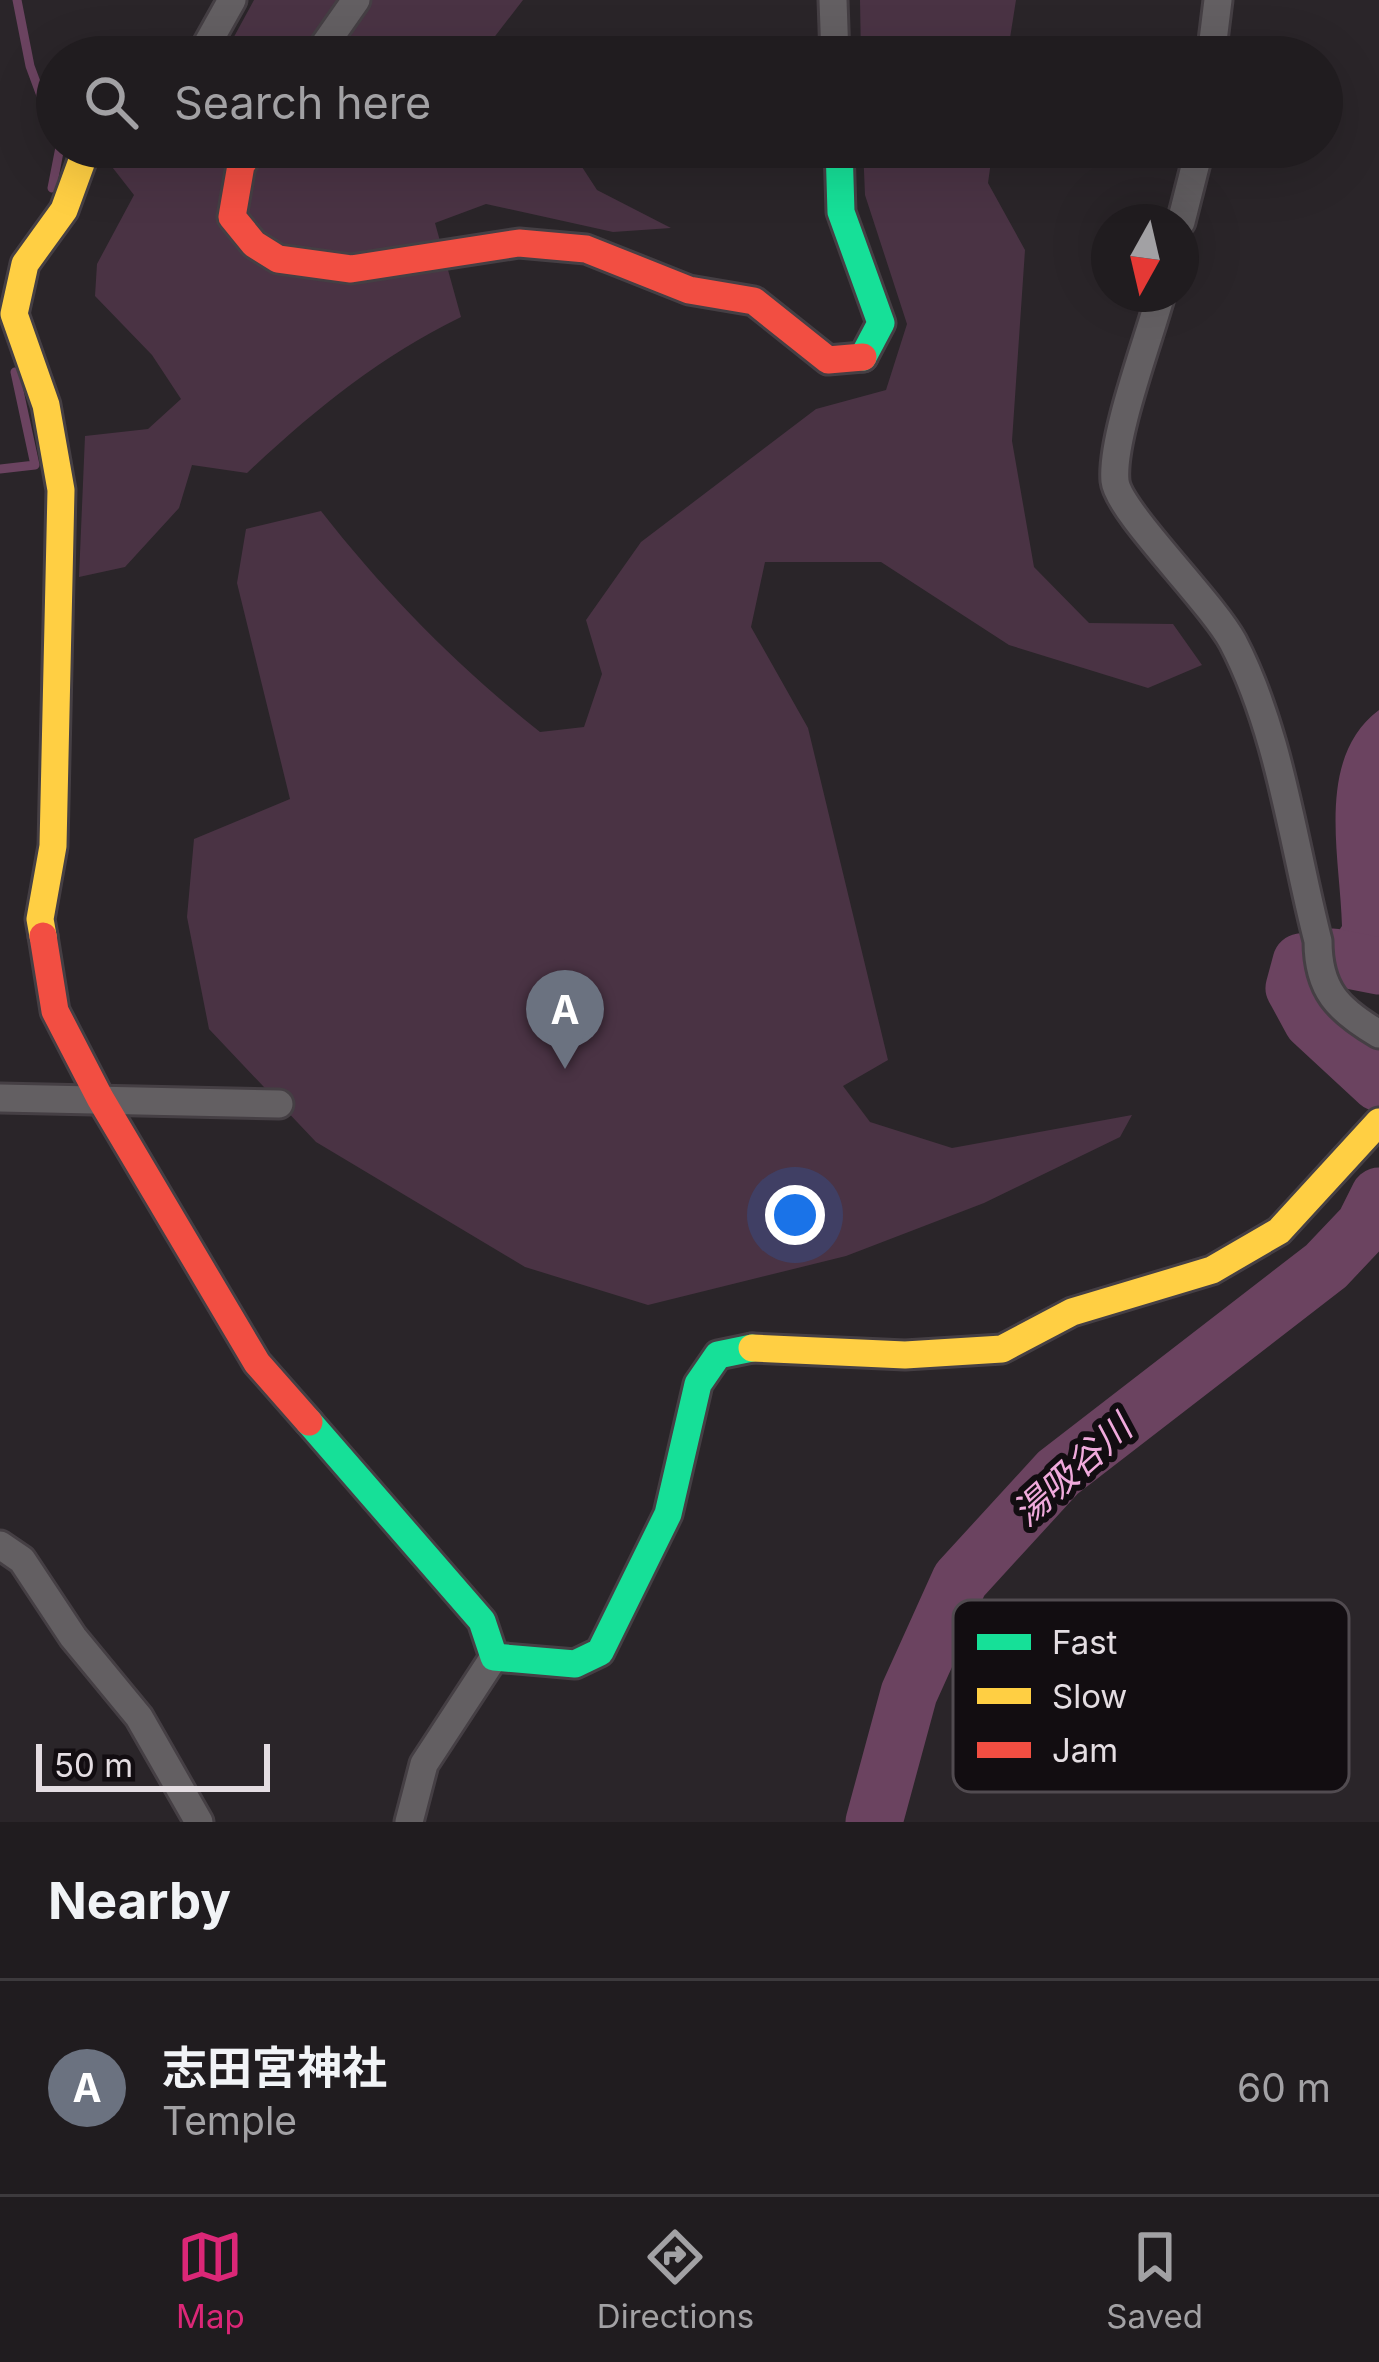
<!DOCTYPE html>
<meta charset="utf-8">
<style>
body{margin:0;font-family:Inter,"Noto Sans JP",sans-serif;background:#2d292c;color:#f1f3f6}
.compass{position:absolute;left:1091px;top:204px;width:108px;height:108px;border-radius:50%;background:#201c1f;box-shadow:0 12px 48px #0002;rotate:188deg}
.scale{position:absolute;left:36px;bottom:30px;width:234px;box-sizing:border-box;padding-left:12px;border:6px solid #e4dde2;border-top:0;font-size:33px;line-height:42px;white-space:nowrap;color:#e4dde2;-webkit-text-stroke:9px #120d11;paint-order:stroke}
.you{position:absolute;left:795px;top:1215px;width:42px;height:42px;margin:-30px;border:9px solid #fff;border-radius:50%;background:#1a73e8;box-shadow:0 0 0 18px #1a73e833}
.badge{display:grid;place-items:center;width:78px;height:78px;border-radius:50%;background:#db2777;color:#fff;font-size:39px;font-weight:700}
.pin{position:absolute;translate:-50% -99px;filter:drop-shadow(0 3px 6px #0008)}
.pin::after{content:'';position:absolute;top:63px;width:42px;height:36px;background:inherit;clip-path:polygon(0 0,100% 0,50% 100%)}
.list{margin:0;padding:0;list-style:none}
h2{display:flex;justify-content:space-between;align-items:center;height:156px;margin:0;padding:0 48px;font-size:51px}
h2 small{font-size:39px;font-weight:400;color:#a2a1a4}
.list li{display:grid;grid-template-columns:78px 1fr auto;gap:36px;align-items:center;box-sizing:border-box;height:216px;padding:0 48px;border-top:3px solid #3d3a3d}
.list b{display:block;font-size:45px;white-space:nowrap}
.list p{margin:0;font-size:39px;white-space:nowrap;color:#a2a1a4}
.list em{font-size:39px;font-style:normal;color:#a2a1a4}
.icon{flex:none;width:66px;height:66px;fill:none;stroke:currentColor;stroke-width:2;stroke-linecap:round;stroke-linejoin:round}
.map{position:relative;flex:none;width:1379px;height:1822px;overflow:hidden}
.search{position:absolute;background:#201c1f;box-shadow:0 12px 48px #0002;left:36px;right:36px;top:36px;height:132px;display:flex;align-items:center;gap:30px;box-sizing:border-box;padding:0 42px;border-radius:66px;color:#a2a1a4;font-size:45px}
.sheet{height:372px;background:#201c1f}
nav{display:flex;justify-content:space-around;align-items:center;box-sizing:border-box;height:168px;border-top:3px solid #3d3a3d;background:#201c1f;font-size:33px;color:#a2a1a4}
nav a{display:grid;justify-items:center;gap:6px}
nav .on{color:#db2777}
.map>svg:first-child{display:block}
.green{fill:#4a3344}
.water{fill:#6b4360}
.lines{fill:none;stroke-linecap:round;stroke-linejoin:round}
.stream{stroke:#6b4360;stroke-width:9}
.river{stroke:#6b4360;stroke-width:57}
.street-casing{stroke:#453f44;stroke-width:33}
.fast-casing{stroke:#453f44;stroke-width:33}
.slow-casing{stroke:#453f44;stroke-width:33}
.jam-casing{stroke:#453f44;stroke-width:33}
.street{stroke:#635f62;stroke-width:27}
.fast{stroke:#16e098;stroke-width:27}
.slow{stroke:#ffcf43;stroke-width:27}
.jam{stroke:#f24e42;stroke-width:27}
.labels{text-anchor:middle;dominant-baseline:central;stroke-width:12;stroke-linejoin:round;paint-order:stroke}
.water-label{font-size:36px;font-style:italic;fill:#f0aadc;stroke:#120d11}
.key{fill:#120d11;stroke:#514b50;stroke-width:3}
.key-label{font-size:33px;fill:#e4dde2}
</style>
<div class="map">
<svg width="1379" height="1822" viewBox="0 0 1379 1822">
<rect width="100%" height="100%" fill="#2a2529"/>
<path class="green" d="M254,0H523L479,57H223Z
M860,0H1016L1007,57H861Z
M128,147H569L597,190L671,228L613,232L486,204L435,223L461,317C378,358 314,410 247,473L192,465L179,508L125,567L79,577L85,436L148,429L181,399L152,355L95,296L97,264L134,195L109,163Z
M863,147H993L988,183L1025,250L1012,441L1034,567L1089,623L1173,624L1202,665L1148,688L1009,645L881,562H765L751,627L808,728L888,1060L843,1086L870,1122L952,1148L1132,1115L1120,1137L984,1203L846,1256L648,1305L525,1267L316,1142L209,1029L187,917L194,839L290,799L237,583L246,529L321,511C386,594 457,666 540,732L584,727L602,674L586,620L641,542L816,409L886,390L907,324L865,195Z"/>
<path class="water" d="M1379,710V976L1343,970L1334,938L1342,926C1340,855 1315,758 1379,710Z"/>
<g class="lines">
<path class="stream" d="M17,0L30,66L57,139
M52,188L60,147
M0,469L35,465L15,372"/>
<path class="river" d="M1379,966L1333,957L1301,962L1294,988L1312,1021L1379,1083
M874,1822L909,1693L960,1580L1058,1473L1326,1266L1364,1226L1379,1196"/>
<g class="street-casing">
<path id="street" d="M833,0L835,57
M200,57L232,0
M316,57L356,0
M1211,57L1218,0
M1181,222L1200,147
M1161,294C1149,339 1111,438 1115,481C1118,511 1211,601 1233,642C1280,732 1293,844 1318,941C1318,990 1338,1010 1379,1034
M0,1098L279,1104
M0,1545L22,1560L73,1637L139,1717L199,1822
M409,1822L424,1764L494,1657"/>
</g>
<g class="fast-casing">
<path id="fast" d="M839,147L841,212L881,323L863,357
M309,1422L482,1621L494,1657L575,1664L600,1652L668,1514L698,1384L718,1355L752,1348"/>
</g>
<g class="slow-casing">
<path id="slow" d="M43,936L40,919L53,846L61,490L46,405L14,314L25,264L64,210L87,147
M752,1348L905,1355L1002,1349L1072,1312L1212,1270L1279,1231L1379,1122"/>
</g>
<g class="jam-casing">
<path id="jam" d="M254,147L241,165L232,217L254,244L278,259L351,269L519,243L586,249L689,290L754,301L828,360L863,357
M43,936L55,1011L100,1098L257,1363L309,1422"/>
</g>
<use href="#street" class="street"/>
<use href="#fast" class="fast"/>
<use href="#slow" class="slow"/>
<use href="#jam" class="jam"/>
</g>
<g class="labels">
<g class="water-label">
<text transform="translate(1072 1470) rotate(-42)">湯吸谷川</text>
</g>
</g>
<rect x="953" y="1600" width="396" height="192" rx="18" class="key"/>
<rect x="977" y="1634" width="54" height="16" fill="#16e098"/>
<rect x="977" y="1688" width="54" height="16" fill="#ffcf43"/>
<rect x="977" y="1742" width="54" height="16" fill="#f24e42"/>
<g class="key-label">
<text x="1052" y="1654">Fast</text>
<text x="1052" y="1708">Slow</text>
<text x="1052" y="1762">Jam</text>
</g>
</svg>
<svg class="compass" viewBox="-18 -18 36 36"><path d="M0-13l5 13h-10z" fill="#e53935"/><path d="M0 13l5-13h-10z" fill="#a2a1a4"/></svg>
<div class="scale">50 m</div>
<div class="you"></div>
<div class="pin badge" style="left:565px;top:1069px;background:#6b7280">A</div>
<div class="search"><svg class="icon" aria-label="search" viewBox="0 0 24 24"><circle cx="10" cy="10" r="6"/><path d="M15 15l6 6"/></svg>Search here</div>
</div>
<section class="sheet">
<h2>Nearby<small></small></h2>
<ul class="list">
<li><span class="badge" style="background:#6b7280">A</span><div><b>志田宮神社</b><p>Temple</p></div><em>60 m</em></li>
</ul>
</section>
<nav>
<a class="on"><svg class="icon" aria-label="map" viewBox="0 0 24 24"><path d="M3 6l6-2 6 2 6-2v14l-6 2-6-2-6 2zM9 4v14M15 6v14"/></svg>Map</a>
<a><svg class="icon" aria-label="directions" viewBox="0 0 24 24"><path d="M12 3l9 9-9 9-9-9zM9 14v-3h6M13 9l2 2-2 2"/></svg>Directions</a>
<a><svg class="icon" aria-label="saved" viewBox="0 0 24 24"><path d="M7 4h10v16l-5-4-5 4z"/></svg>Saved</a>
</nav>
